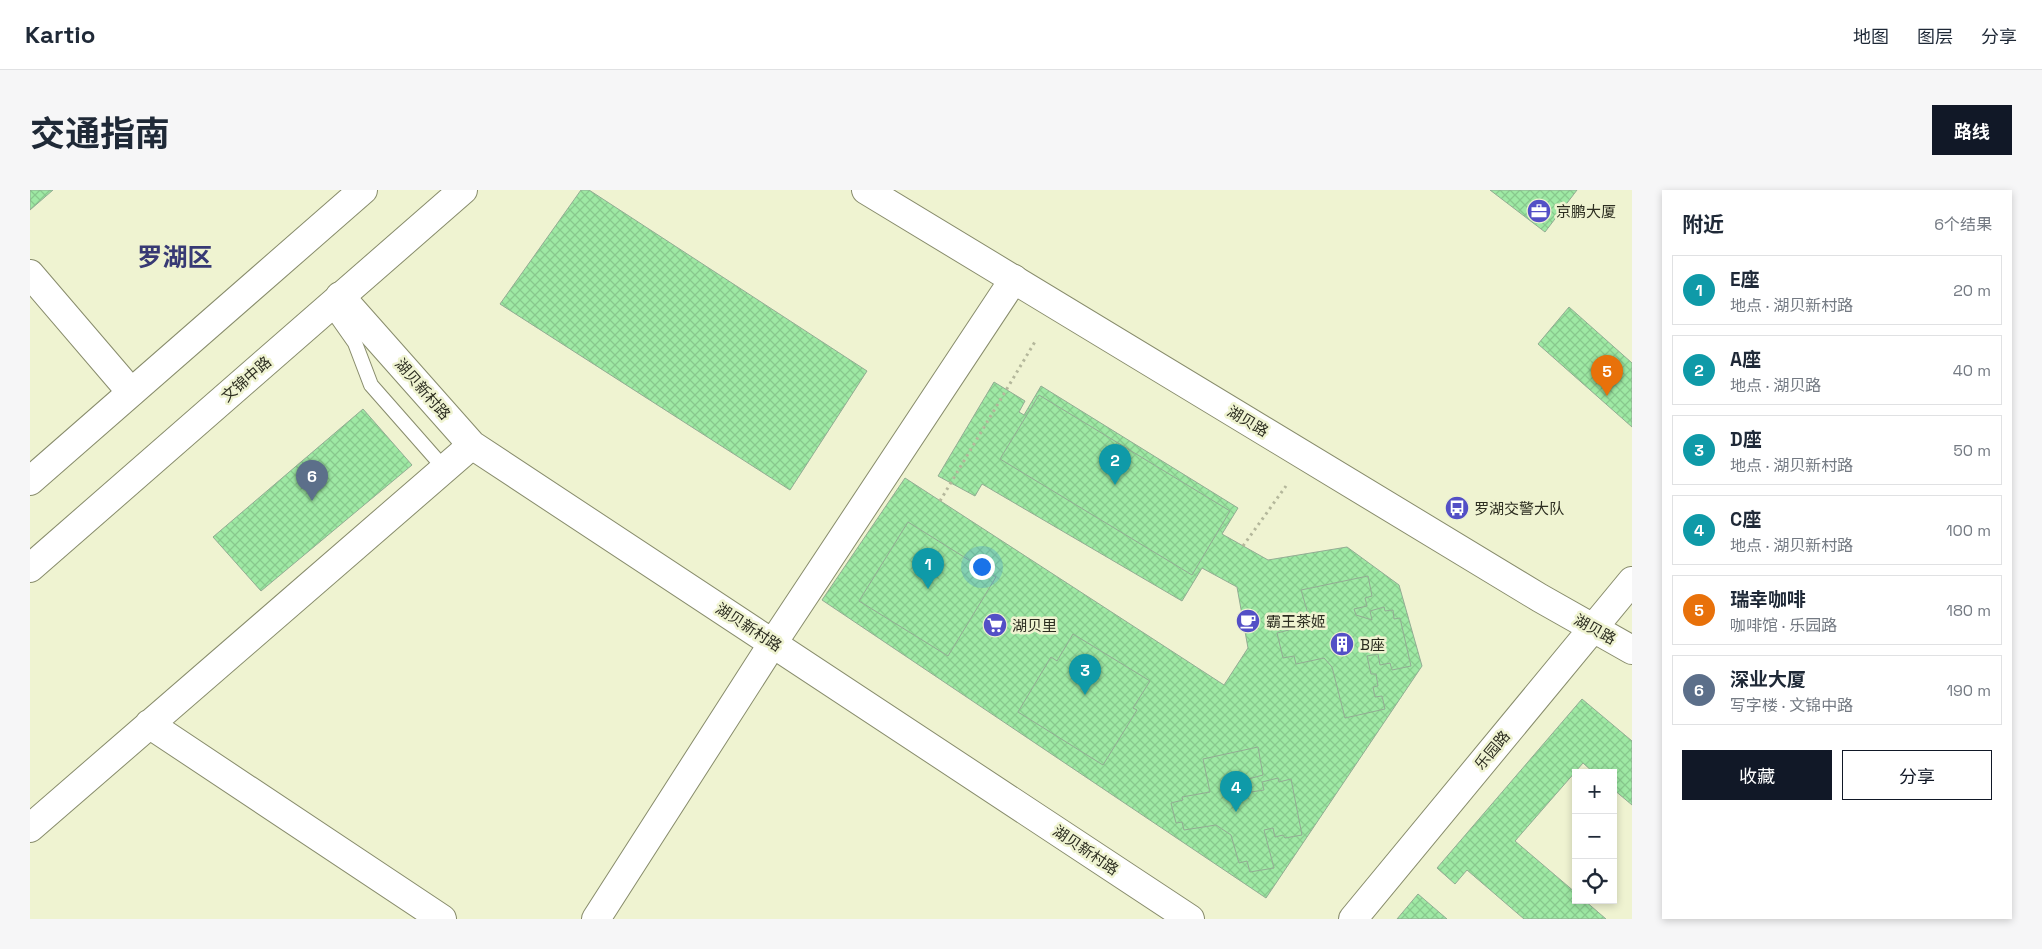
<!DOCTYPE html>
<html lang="zh">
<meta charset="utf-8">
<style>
body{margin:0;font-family:"Space Grotesk","Noto Sans SC",sans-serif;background:#f6f6f7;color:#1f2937}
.controls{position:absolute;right:15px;bottom:15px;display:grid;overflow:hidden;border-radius:0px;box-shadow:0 2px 8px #0003}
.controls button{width:45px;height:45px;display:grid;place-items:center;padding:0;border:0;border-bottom:1px solid #e0e1e3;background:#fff;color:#1f2937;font:25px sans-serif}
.you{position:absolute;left:951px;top:376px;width:18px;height:18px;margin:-12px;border:4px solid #fff;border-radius:50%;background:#1a73e8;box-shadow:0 0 0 8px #1a73e833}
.badge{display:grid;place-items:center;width:32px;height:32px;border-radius:50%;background:#111827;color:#fff;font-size:16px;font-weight:700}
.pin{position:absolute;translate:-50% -41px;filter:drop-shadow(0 1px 2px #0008)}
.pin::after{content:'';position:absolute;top:26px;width:18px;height:15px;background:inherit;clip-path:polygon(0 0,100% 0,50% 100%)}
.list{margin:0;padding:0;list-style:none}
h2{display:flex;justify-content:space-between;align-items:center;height:65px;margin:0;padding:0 20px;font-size:21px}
h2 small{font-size:16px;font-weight:400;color:#747a83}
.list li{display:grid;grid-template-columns:32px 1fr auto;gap:15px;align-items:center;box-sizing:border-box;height:70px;margin:0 10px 10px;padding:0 10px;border:1px solid #e0e1e3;border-radius:0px}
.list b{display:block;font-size:19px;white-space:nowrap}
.list p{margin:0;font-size:16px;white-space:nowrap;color:#747a83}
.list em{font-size:16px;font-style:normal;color:#747a83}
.actions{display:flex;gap:10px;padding:15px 20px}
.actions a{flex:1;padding:11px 0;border:1px solid #111827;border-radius:0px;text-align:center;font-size:18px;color:#111827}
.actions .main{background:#111827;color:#fff}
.icon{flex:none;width:28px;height:28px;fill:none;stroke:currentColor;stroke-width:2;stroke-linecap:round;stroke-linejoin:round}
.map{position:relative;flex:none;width:1602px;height:729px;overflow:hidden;border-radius:0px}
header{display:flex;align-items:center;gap:30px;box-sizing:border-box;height:70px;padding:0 25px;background:#fff;border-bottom:1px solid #e0e1e3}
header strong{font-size:24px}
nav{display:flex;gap:28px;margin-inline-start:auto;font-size:18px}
.intro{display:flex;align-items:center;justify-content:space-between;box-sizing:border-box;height:120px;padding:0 30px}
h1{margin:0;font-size:35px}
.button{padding:12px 22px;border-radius:0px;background:#111827;color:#fff;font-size:18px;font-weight:700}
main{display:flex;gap:30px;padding:0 30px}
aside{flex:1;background:#fff;border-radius:0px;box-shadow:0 2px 8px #0003}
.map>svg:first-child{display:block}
.building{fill:url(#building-cross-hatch);stroke:#92ac93}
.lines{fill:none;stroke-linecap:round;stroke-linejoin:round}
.lane-casing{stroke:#888c6c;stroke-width:16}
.street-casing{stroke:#888c6c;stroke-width:30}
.secondary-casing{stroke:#888c6c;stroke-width:30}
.highway-casing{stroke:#888c6c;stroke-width:30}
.path{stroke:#b4b79b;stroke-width:3;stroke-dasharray:2.5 4;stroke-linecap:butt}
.lane{stroke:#fff;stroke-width:14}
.street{stroke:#fff;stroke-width:28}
.secondary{stroke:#fff;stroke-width:28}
.highway{stroke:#fff;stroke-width:28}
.labels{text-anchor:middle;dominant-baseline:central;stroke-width:5;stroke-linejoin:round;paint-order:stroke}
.poi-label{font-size:15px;fill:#2c2d20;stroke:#eff3d1;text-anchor:start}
.street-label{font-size:15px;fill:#2c2d20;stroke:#eff3d1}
.town-label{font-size:25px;font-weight:bold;fill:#373974;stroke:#eff3d1}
</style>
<header>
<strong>Kartio</strong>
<nav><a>地图</a><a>图层</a><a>分享</a></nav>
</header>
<div class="intro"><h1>交通指南</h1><a class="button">路线</a></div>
<main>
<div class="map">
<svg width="1602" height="729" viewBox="0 0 1602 729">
<defs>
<pattern id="building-cross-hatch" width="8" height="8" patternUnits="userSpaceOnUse" patternTransform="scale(1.25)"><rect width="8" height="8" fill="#9ee9a4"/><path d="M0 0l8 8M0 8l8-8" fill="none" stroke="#88c88d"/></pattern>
</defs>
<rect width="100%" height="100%" fill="#eff3d1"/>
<path class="building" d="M0,0H23L0,20Z
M551,0H559L837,181L760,300L470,114Z
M1460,0H1547L1515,42Z
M1539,117L1602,173V237L1508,154Z
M964,192L995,211L989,222L994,225L1011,196L1208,318L1192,344L1238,370L1317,357L1369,395L1392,476L1236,708L792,410L875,288L1194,495L1218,458L1207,397L1172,378L1152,411L952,294L945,306L908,286Z
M1009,205L1200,321L1162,385L970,269Z
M333,219L382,275L231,401L183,347Z
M878,332L966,387L918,466L829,411Z
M1338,386L1342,406L1335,408L1337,416L1324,419L1326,425L1342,430L1340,421L1354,417L1355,421L1363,420L1364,429L1370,428L1381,476L1362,480L1360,473L1350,475L1348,464L1337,466L1341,484H1346L1348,496L1343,497L1345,507L1352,506L1355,519L1315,528L1302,477L1294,468L1266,474L1264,466L1253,468L1247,443L1259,440L1257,434L1272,430L1273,435L1292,432L1290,425L1279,427L1271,400Z
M1043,444L1120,491L1103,518L1107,520L1073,575L988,522L1021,467L1027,471Z
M1552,509L1602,551V615L1583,599V583H1564L1553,573L1485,651L1546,703V710H1554L1576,729H1494L1437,680L1425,694L1407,678Z
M1228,557L1233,585L1218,589L1221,602L1234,600L1232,592L1248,588L1249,592L1261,589L1272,645L1255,648L1253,645L1245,647L1243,638L1234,640L1244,678L1220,682L1217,671L1209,673L1201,645L1186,635L1154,640L1152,632L1146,633L1141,613L1153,610L1152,607L1180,602L1173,569Z
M1388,704L1417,729H1367Z"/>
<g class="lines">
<g class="lane-casing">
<path id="lane" d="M299,116L325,153L341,195L414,278"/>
</g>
<g class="street-casing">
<path id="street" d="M0,84L101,202
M310,106L442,255L1160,729
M119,534L412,729
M0,638L442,255
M566,729L743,453L984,89"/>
</g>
<g class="secondary-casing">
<path id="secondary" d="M836,0L1510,408L1602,460
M1323,729L1602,391"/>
</g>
<g class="highway-casing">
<path id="highway" d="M0,291L333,0
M0,378L433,0"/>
</g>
<path class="path" d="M910,311L1006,150
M1213,356L1256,296"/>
<use href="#lane" class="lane"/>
<use href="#street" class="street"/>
<use href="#secondary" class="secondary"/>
<use href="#highway" class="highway"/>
</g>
<defs>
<g id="office-disc" transform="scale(1.25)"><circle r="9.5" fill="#534fc6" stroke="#eff3d1"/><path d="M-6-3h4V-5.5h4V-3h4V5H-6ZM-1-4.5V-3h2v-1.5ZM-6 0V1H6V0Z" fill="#fff"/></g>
<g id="bus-disc" transform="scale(1.25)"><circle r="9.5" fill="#534fc6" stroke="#eff3d1"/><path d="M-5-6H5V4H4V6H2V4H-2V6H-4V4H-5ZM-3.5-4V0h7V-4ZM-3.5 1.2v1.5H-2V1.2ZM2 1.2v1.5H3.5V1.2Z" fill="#fff"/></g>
<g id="cafe-disc" transform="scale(1.25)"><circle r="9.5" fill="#534fc6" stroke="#eff3d1"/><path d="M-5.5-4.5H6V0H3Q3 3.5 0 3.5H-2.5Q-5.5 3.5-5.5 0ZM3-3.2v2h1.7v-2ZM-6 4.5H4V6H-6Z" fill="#fff"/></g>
<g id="supermarket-disc" transform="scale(1.25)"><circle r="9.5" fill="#534fc6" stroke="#eff3d1"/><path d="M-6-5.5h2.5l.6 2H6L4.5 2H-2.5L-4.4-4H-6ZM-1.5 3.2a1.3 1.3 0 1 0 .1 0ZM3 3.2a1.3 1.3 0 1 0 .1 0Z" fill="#fff"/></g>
<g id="building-disc" transform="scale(1.25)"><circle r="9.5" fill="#534fc6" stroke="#eff3d1"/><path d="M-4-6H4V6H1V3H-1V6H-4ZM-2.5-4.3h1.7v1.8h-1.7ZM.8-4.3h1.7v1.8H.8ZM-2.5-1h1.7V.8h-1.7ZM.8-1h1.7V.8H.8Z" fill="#fff"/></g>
</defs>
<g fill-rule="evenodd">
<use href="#office-disc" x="1509" y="21"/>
<use href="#bus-disc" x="1427" y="318"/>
<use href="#cafe-disc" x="1218" y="431"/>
<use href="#supermarket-disc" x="965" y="435"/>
<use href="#building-disc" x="1312" y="454"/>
</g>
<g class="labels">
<g class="poi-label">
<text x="1526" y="21">京鹏大厦</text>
<text x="1444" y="318">罗湖交警大队</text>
<text x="1236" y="431">霸王茶姬</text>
<text x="982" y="435">湖贝里</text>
<text x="1330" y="454">B座</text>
</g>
<g class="street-label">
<text transform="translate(216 189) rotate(-41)">文锦中路</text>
<text transform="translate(393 199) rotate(49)">湖贝新村路</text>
<text transform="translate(1218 231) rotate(31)">湖贝路</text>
<text transform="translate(719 437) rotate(33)">湖贝新村路</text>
<text transform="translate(1565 439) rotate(29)">湖贝路</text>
<text transform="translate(1462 560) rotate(-50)">乐园路</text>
<text transform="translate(1056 660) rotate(34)">湖贝新村路</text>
</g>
<g class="town-label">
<text x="145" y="67">罗湖区</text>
</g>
</g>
</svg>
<div class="controls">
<button>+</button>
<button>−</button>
<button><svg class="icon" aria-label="locate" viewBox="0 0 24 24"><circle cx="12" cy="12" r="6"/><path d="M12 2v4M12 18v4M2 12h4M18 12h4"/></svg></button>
</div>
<div class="you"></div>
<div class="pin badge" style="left:898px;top:399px;background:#0f9aa8">1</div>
<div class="pin badge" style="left:1085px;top:295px;background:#0f9aa8">2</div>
<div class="pin badge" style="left:1055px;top:505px;background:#0f9aa8">3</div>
<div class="pin badge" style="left:1206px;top:622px;background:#0f9aa8">4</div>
<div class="pin badge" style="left:1577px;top:206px;background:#e8710a">5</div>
<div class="pin badge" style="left:282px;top:311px;background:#5c6f8a">6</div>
</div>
<aside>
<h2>附近<small>6个结果</small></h2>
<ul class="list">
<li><span class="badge" style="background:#0f9aa8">1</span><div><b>E座</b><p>地点 · 湖贝新村路</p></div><em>20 m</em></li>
<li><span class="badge" style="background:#0f9aa8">2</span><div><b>A座</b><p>地点 · 湖贝路</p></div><em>40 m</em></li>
<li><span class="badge" style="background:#0f9aa8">3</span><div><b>D座</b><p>地点 · 湖贝新村路</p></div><em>50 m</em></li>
<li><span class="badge" style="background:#0f9aa8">4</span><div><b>C座</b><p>地点 · 湖贝新村路</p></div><em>100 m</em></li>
<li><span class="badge" style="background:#e8710a">5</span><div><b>瑞幸咖啡</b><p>咖啡馆 · 乐园路</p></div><em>180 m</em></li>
<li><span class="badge" style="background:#5c6f8a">6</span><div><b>深业大厦</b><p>写字楼 · 文锦中路</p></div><em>190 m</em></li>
</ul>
<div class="actions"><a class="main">收藏</a><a>分享</a></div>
</aside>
</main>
